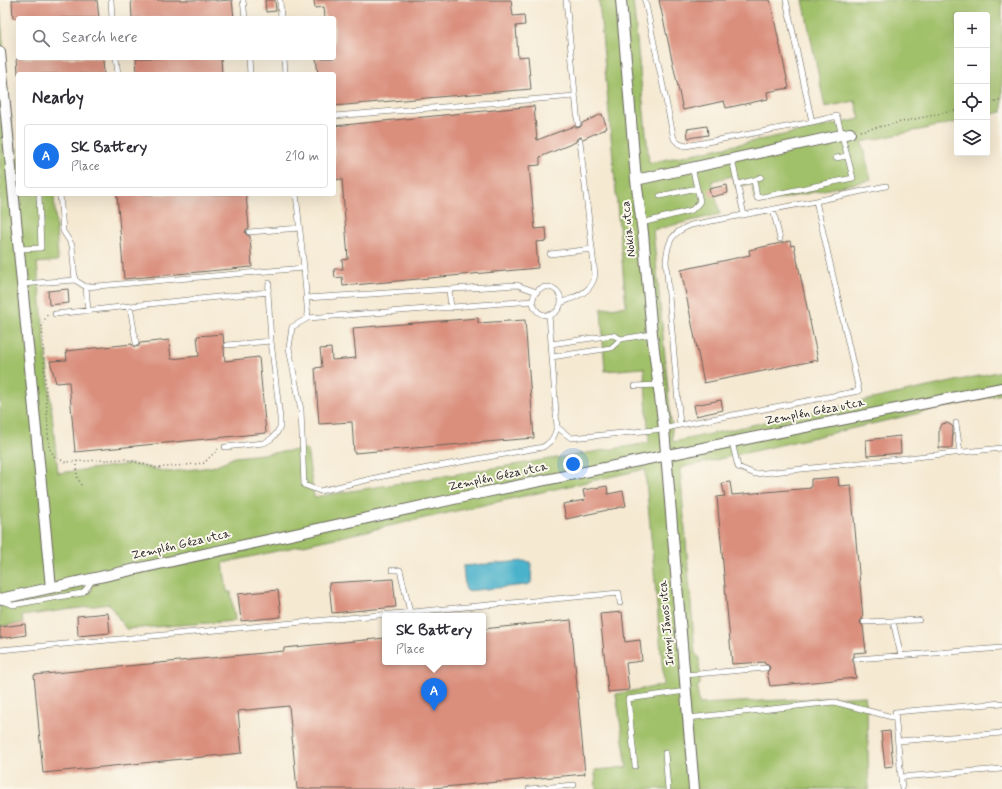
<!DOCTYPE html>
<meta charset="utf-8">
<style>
body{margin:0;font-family:Mynerve,sans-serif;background:#f2f2f3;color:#2b2b33}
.controls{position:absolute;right:12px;top:12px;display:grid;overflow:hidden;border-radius:4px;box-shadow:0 4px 16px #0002}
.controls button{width:36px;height:36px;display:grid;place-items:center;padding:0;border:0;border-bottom:1px solid #e1e1e2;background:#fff;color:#2b2b33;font:20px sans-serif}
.you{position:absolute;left:573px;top:464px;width:14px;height:14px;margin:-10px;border:3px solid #fff;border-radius:50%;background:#1a73e8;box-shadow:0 0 0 6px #1a73e833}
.badge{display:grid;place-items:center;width:26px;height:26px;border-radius:50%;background:#1a73e8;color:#fff;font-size:13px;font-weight:700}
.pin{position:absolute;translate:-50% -33px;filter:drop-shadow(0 1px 2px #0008)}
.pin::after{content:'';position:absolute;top:21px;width:14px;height:12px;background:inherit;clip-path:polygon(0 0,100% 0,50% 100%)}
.popup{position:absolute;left:382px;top:613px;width:104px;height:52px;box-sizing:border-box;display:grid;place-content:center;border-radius:4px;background:#fff;filter:drop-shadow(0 1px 3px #0005);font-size:13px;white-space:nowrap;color:#7c7c81}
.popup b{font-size:15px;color:#2b2b33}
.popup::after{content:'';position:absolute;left:50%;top:100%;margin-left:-8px;border:8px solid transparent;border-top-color:#fff}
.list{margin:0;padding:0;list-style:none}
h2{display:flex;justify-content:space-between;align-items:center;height:52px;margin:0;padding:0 16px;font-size:17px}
h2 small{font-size:13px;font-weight:400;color:#7c7c81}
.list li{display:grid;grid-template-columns:26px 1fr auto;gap:12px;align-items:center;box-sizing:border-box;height:64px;margin:0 8px 8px;padding:0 8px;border:1px solid #e1e1e2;border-radius:4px}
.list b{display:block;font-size:15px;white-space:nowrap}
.list p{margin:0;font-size:13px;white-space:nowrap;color:#7c7c81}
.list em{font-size:13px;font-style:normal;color:#7c7c81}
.icon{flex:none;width:22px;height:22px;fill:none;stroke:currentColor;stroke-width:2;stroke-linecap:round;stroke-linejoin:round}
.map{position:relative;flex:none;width:1002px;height:789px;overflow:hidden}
.search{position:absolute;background:#fff;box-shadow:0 4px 16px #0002;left:16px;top:16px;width:320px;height:44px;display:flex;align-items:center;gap:10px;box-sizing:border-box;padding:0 14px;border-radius:4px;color:#7c7c81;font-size:15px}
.panel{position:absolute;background:#fff;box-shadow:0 4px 16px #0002;left:16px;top:72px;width:320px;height:124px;border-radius:4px}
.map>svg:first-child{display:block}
.green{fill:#a0c069;stroke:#5e6e42}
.water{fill:#4cb2cb;stroke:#346774}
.building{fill:#da8e7b}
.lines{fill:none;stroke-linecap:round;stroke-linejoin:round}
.lane-casing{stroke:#68645c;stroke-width:6}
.street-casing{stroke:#68645c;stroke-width:12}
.path{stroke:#68645c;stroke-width:1.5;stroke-dasharray:1 3;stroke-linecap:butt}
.lane{stroke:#fff;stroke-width:5}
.street{stroke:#fff;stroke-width:10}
.labels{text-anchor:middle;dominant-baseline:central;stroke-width:4;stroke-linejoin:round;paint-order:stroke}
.street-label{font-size:12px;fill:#1c1c1c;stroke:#fbf7ec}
</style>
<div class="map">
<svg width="1002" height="789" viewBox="0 0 1002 789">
<rect width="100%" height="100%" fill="#fbf7ec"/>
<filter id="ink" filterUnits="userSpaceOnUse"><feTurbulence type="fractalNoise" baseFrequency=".025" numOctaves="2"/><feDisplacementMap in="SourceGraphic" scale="8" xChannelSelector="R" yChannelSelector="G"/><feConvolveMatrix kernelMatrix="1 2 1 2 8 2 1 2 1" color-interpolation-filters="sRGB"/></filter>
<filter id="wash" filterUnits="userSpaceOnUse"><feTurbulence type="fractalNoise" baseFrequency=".012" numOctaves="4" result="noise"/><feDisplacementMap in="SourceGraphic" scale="16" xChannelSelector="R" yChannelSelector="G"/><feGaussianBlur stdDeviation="0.9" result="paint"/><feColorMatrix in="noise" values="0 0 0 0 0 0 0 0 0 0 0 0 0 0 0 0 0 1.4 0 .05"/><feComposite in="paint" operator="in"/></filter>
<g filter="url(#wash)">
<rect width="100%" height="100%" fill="#f5e9d2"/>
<path class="green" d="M599,0H633L649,163L860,119L855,101L825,107L803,0H1002V112L987,115V15H957V122L862,142L871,180L762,203L754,199L752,183L736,188L732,176L712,181L720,214L653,230L673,442L1002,371V394L680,468L695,653L699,657L700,684L697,688L699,704L865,696L867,710L869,789H596L595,770L627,767L616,694L664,685L645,469L223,563L227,592H231L235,621L126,629L109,604L22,616L23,623L0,626V6L7,91L15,149L18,148V194H54L58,261L37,263L58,473L131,464L168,472L212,467L235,457L307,449L314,497L649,443L644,368L605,371L601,309L626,306Z"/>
<path class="water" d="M524,561L530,562L532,566L531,583L526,585L467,591L465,587L463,566Z"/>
<g id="blocks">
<path class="building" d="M12,0H97L99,18H13Z
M131,0H216V1L232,0L234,18H132Z
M265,0H275L276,11L266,12Z
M314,0H511L513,16L524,15L525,25L516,26L518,57L528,56L531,89L334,106V74H318L316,58H334V18H325L324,7L315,8Z
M659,0H770L789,88L767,92L768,99L726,108L724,101L683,110Z
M17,58H103L104,74H18Z
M136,58H221L222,74H137Z
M534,106L537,140L574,126L577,128L580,127L582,125V123L602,114L607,128L583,139L581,137L578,138L576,140V142L540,157V165L529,166L535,229L546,228L547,241L536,242L538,268L343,286L342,277L335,278L334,269H343L342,260L348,259L342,179L334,180V126Z
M707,126L708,135L688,138L687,129Z
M727,185L728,193L711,197L709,189Z
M117,194H246L249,228L246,230L245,233L247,235L250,236L252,267L124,279Z
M790,241L791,246L794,245L818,360L704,383L681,270L750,255L749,250Z
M68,289L69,303L49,305L48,291Z
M478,318V323L525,320L534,438L354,453L352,422L319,424L315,368L322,367L320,349L331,348L332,360L356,358L353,328Z
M223,334L225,361L259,357L266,433L75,452L69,382L56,383L50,361L67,360L66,351L132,344L133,346L136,347L139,346L140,343L169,340L171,359L199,356L197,336Z
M721,400L723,410L696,416L694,405Z
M947,423L951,425L953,427L952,448H939V428L942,424Z
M900,436L901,453L867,456L866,440Z
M838,477L839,486L851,485L863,618L861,620L860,623L863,626L866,652L854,653V656L852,660L854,663L856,678L770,686L767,672L769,670L770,667L768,665L765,664L764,662L732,664L717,497L725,496L722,483L730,482L732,495L811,488V479Z
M607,486L608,494L623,491L626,506L566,519L563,504L585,500L583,490Z
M393,579L396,607L332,613L329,583Z
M278,590L281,617L241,621L238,594Z
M622,612L625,642L640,640L642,661L626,663L629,690L608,692L600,614Z
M108,613L110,633L78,636L77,616Z
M571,620L585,774L422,789H297L289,706L238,711L242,753L43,773L34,675L284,651V648L385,638V662H483V629Z
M25,624L26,635L6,638V637L0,638V627Z
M890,731L893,766L885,767L881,732Z"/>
</g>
</g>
<g filter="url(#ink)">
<use href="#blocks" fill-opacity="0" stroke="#68645c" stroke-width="1"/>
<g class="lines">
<g class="lane-casing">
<path id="lane" d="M111,0L112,18
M243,0L245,18
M280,0L281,18
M566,0L578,124
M645,0L674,139L679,144L686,146L812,122L786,0
M116,58L118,74
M249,58L250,74
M284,58L285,74
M334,116L575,96
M836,158L847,156
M732,159L744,215
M754,180L761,177
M738,184L754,180L757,198L853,178L837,116L812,122
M60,194L63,231L72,245L75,280
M296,194L304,268L308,318L292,327L289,348L301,410L304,485L320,491L384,476L543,447C552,441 554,438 557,427L549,315
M660,196L697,188
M816,201L886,186
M773,209L780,239
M642,223L692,210L698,204L700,201L692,167
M249,232L300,228
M19,249L41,248L39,195
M550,254L592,249
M22,284L75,280L86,287L304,268
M86,287L88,311
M533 301a14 14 0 1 1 28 0a14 14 0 1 1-28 0Z
M449,290L451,308
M306,298L517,285L537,292
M561,303C576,296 591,294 595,275L580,141
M130,306L136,343
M55,314L168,302L268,292
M308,318L533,301
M551,344L613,335L621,339
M227,345L271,341
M552,357L611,348L621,339L652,334
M635,386L658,385
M956,423L960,452
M557,427L571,438L664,429L680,425L859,391L816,201L691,225C671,233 668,241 666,261L680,425
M732,442L738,467L755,474L1002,448
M225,447L264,443L271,439L276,434L280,427V418L271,341L268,292L269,283
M392,570H400L410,612
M0,600L4,602L13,605L82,593C87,589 90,585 92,579
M893,621L901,656
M864,622L919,620
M0,650L619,593L620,603
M856,659L1002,648
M685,675L766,668
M688,718L834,702L896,718
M898,741L1002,733
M665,753L668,789
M635,766L628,699L686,691
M901,777L1002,769
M529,789L574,785
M902,789L895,712L1002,703"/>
</g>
<g class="street-casing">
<path id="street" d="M621,0L636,180L643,233L652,334L664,429L694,789
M0,52L51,588
M636,180L850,133
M0,599C158,564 315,529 472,495C649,458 825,423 1002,388"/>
</g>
<path class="path" d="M987,104L1002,100
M860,131L957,110
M47,315L42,325L49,448L55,457L65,462L125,459L157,468L204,463L218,449
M77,461V476L82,487"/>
<use href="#lane" class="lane"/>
<use href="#street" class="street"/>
</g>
</g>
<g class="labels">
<g class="street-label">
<text transform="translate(629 229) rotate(-96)">Nokia utca</text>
<text transform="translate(815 412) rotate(-11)">Zemplén Géza utca</text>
<text transform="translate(498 477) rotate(-12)">Zemplén Géza utca</text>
<text transform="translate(181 545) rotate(-13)">Zemplén Géza utca</text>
<text transform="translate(667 623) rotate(-95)">Irinyi János utca</text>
</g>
</g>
</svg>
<div class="controls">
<button>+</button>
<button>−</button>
<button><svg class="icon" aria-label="locate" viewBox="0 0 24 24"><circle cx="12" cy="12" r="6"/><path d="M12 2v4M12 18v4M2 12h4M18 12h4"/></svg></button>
<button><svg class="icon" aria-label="layers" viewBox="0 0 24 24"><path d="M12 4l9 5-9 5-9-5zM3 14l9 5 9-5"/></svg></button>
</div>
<div class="you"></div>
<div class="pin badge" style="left:434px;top:711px">A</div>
<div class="popup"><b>SK Battery</b>Place</div>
<div class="search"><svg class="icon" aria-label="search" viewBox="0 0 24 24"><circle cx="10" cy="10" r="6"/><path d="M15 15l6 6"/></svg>Search here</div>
<section class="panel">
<h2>Nearby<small></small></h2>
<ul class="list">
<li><span class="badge">A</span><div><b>SK Battery</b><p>Place</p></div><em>210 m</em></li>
</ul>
</section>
</div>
